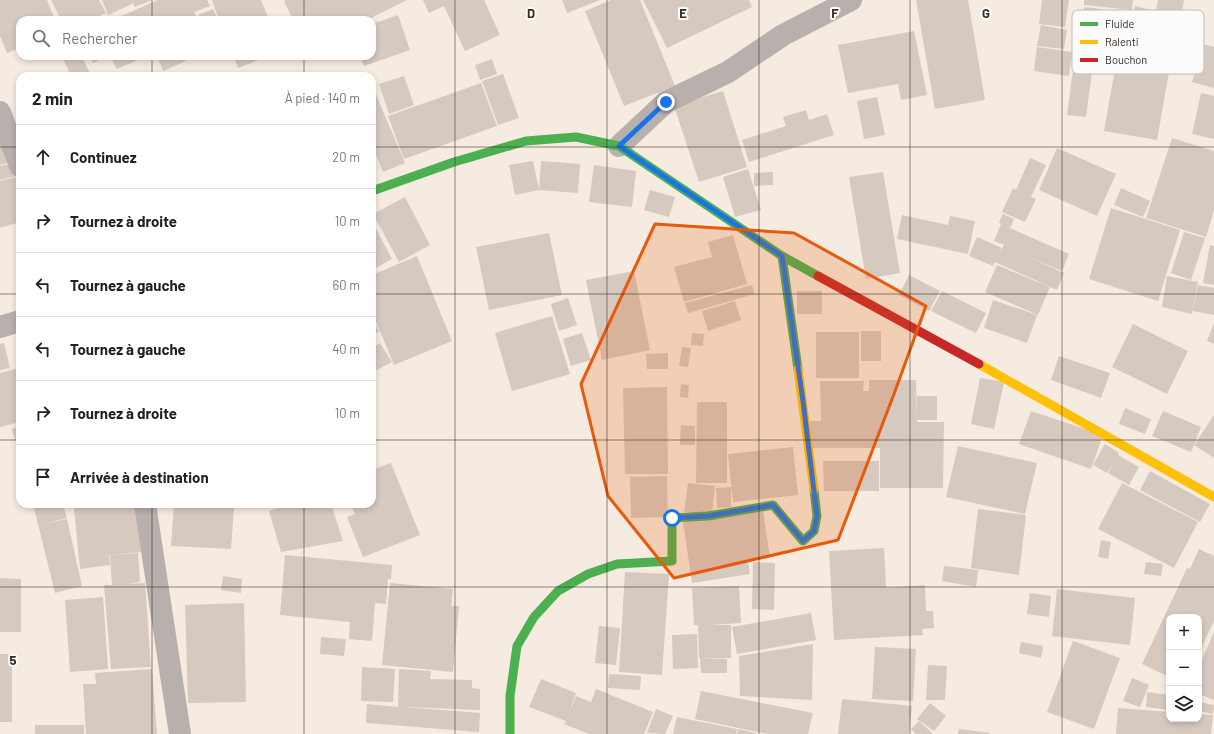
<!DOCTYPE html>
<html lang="fr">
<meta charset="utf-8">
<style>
body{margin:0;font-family:Barlow,sans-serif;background:#f2f2f2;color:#202124}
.controls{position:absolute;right:12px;bottom:12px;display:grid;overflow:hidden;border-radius:8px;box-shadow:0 2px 6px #0003}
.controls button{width:36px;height:36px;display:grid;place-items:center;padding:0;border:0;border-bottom:1px solid #e0e0e0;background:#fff;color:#202124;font:20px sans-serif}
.stop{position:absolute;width:12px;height:12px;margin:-9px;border:3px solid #1a73e8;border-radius:50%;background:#fff}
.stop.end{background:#1a73e8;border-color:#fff;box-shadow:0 1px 4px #0008}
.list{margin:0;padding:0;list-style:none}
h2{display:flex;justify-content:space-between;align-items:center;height:52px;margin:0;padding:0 16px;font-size:17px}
h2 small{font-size:13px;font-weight:400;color:#757577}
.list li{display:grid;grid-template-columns:26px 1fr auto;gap:12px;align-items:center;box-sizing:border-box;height:64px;padding:0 16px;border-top:1px solid #e0e0e0}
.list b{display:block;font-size:15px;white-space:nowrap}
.list em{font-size:13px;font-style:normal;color:#757577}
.icon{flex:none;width:22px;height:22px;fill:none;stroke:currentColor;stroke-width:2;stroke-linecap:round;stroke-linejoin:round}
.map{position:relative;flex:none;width:1214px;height:734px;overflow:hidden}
.search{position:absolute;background:#fff;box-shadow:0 2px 6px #0003;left:16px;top:16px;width:360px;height:44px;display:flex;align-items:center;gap:10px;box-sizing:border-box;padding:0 14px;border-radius:12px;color:#757577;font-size:15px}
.panel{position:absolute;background:#fff;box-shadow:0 2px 6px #0003;left:16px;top:72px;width:360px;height:436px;border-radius:12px}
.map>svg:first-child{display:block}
.building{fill:#d6c9c0}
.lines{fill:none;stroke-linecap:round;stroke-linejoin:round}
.street{stroke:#b8b0ad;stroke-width:22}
.fast{stroke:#4caf50;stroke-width:9}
.slow{stroke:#ffc107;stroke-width:9}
.jam{stroke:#c62828;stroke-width:9}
.route{stroke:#1a73e8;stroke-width:5}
.marked{fill:#e8590c;fill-opacity:0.2;stroke:#e8590c;stroke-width:3;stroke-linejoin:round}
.grid{fill:none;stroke:#342b22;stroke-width:1;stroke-opacity:0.55}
.key{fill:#fbfbfb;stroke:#bfbdba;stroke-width:1}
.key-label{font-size:11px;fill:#342b22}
.grid-label{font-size:13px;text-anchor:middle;font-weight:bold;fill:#342b22;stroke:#fbfbfb;stroke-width:4;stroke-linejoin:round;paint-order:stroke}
</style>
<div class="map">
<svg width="1214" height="734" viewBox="0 0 1214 734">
<rect width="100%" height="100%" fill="#f6ebe0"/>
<path class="building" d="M0,0H47L55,20H20V48L7,53L0,36Z
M51,0H99L106,13L92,20H61Z
M102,0H131L132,4L108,15Z
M131,0H152L135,7Z
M158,0H207L210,6L194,12L198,20H112Z
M212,0H261L269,20H219Z
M286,0H407L367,20H293L284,1Z
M423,0H484L500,35L465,51L444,6L429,13Z
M562,0H600L567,13Z
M611,0H640L675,86L624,106L585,11Z
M643,0H749L752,7L667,48Z
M916,0H968L985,100L935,109Z
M1042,0H1069L1065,27L1039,24Z
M1084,0H1133L1132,10L1084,5Z
M1158,0H1184L1181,17L1156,11Z
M1135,6L1180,18L1168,60L1125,49Z
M1084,7L1101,9L1094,70L1077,68Z
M213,9L218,20H201L198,15Z
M398,15L410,50L364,66L360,56H372V24Z
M1041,25L1067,30L1064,49L1037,46Z
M914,31L927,95L901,100L898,84L848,93L838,45Z
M1203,44L1214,47V88L1192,82Z
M1037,47L1072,52L1069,76L1034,71Z
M1118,52L1171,61L1157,140L1104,131Z
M62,56H82L91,76H71Z
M90,56H108L93,63Z
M110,56H147L117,69Z
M157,56H184L186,61L163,71Z
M233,56H269L238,68Z
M492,59L497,74L480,80L475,65Z
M1073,70L1092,72L1086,117L1067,115Z
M503,74L519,118L498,125L482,81Z
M404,76L414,105L389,114L379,84Z
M481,83L497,126L404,159L388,116Z
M372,85L405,163L383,172L372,145Z
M723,91L747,167L699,182L674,106Z
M1201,93L1214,96V139L1192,134Z
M877,97L885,135L864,139L857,101Z
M806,110L809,120L827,114L834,135L749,162L742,140L786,126L783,117Z
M1172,138L1214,151V210L1206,237L1146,218Z
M0,140L11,162L0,165Z
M1057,148L1116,174L1097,216L1039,190Z
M1030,158L1046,165L1031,197L1036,199L1025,222L1002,212L1013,188L1016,190Z
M533,161L539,190L515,195L509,165Z
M541,161L580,164L578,193L539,190Z
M18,162L20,175L0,180V166Z
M594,165L636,171L632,207L589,202Z
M748,169L761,210L735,217L723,177Z
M773,172V185L754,186V173Z
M883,172L900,273L866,279L849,177Z
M20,176V222L0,228V181Z
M1121,188L1150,201L1143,217L1114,205Z
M650,190L675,197L669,217L644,210Z
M405,197L430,245L399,262L373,214Z
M1111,208L1180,230L1158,301L1089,279Z
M1003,214L1014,219L1010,228L1069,254L1062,271L1024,255L1064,273L1057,290L995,262L993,266L969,256L977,237L1002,248L997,259L1004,245L994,241L1001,224L999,222Z
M902,215L948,225L950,216L975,221L968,254L897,239Z
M372,221L392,259L372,270Z
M1184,232L1205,238L1191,280L1171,273Z
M549,233L562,295L489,310L476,247Z
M733,235L747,284L684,302L674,267L712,257L708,242Z
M1210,245L1214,246V285L1203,283Z
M417,256L452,341L394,365L372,312V275Z
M997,265L1050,287L1038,315L985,292Z
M634,271L650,350L602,360L586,280Z
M909,275L940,291L929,311L899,295Z
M1167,276L1198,282L1192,314L1162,307Z
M752,285L755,294L688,313L685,303Z
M1198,285L1214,288V315L1193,311Z
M797,291H822V314H797Z
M942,291L986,313L976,333L931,311Z
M568,298L577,325L559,331L551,304Z
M993,300L1037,315L1027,343L984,328Z
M735,301L741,320L708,331L702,311Z
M372,316L379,332L372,335Z
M552,316L570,374L512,391L495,333Z
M1214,323V344L1207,341Z
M1133,324L1188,351L1167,394L1112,367Z
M861,331H881V361H861Z
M816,332H859V378H816Z
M582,333L591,360L571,366L563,339Z
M692,333L704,334L703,346L691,345Z
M4,343L10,368L0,370V344Z
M380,343L392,362L375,371L372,366V348Z
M682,347L691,348L688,367L679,366Z
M668,353V369H647L646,354Z
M1059,356L1110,373L1101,398L1051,380Z
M20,368V422L0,427V373Z
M980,378L1004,382L994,429L971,424Z
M869,380H916L917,422H944L943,488H880V448H809L810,421H821L820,381H864L863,391H869Z
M681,384L689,385L688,398L680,397Z
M667,387L668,474H625L623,388Z
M917,396H937V420H917Z
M697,402H727V483H696Z
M1125,408L1151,419L1145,434L1119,424Z
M1031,411L1103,435L1091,469L1019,444Z
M1163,411L1201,427L1191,452L1152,436Z
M1214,415V458L1194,445Z
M681,425L695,426V445H680Z
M20,427V455L12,429Z
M1105,444L1119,453L1118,455L1139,467L1129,485L1108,473L1117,457L1107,473L1093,465Z
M958,446L1037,463L1025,514L946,497Z
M793,447L798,495L733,502L728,454Z
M823,461H879V491H824Z
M391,463L420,535L363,557L347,517L355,514L351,504H372V470Z
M1150,471L1210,504L1200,522L1140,490Z
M667,476L668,517L631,518L630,477Z
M688,483L715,486L712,515L684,512Z
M1122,483L1198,522L1174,568L1098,529Z
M731,487V507L717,508L716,488Z
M33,504H63L67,518L42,524L67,519L82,586L55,593Z
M112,504H138L142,552L109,555L110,565L80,569L74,508Z
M174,504L234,507L231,549L171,546Z
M290,504H331L343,541L281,552L269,511Z
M978,509L1026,515L1019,575L971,568Z
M763,510L770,558L748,561L750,574L692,583L683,522Z
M1101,540L1111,542L1108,559L1098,557Z
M884,548L886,588L925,585L926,611H933L934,628L922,629L923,635L834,640L829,551Z
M1199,549L1214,556V621L1199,653V617H1169V677L1142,664L1187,568L1190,569Z
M138,553L140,582L127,584L145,583L151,667L111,669L104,585H112L110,555Z
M285,555L392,565L391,579H388L386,604L375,603L372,641L349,639L350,622L280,615Z
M753,562L775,563L774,610L752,609Z
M1146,562L1163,564L1161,576L1144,574Z
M944,566L978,570L976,587L942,581Z
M625,572L669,574L662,675L619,672Z
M223,576L242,579L241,593L221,590Z
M0,578L21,579V632H0Z
M390,583L453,589L451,606H459L453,672L382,665Z
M739,586L741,623L709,625H731V658H699L698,625H694L692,588Z
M1057,589L1135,598L1130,645L1052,636Z
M1030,593L1051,596L1049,617L1027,614Z
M103,597L108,669L70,672L65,600Z
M244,603L246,702L188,703L185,605Z
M811,613L816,640L737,654L732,627Z
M599,626L620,628L616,665L595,663Z
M1214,632V700L1199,694V667Z
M697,634L698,668L673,669L672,635Z
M321,637L346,639L344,656L320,654Z
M1073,641L1120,658L1094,729L1047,712Z
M1021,642L1043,646L1041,658L1019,653Z
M813,644L812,700L740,696L739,656Z
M875,647L916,649L913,701L872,699Z
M0,654H12V722H0Z
M700,658L727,659V673H701Z
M928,665L947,666L945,700H926Z
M362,667L395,669L393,702L361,701Z
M152,669L157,734H86L83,684H96L95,673Z
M399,669L431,671L430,679L472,680V688L480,689V710L404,707L480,713L479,732L366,723L367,704L398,707Z
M609,674L641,676L640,690L608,688Z
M1132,678L1149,685L1140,707L1123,701Z
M541,679L576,693L568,716L576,696L591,702L596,689L653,712L644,734H589L564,724L566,721L529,707Z
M701,691L813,713L808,734H768L695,719Z
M1147,692L1169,695V710L1146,707Z
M842,699L912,706L909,734H838Z
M1199,702L1214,705L1213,714L1199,711Z
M930,703L946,716L934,731L917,719Z
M1118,708L1169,712V719H1199V714L1213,715L1211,734H1116Z
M656,709L673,716L665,734L647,733Z
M677,717L737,729L736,734H673Z
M919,721L933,734H916L911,729Z
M35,725H84V734H35Z
M738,729L756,733V734H737Z
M959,729L990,733V734H958Z"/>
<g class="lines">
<path class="street" d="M0,112L20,166
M619,146L666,102L728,72L783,35L851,0
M0,327L20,321
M145,504L180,734"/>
<path class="fast" d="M372,191L454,162L526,141L576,137L619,146L782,256L818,276
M782,256L798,369
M510,734V696L517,646L534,617L558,591L588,574L617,564L672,561V518L708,516L773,505L803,541L814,531L817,516L814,490"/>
<path class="slow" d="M979,364L1214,497
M798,369L814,490"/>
<path class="jam" d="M818,276L979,364"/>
</g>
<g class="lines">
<path class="route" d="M666,102L619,146L782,256L803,401L817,516L814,531L803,541L773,505L708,516L672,518"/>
</g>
<path class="marked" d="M655,224L794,233L926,306L894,394L838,540L674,578L608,496L581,384Z"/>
<path class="grid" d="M152,0V20M304,0V20M455,0V734M607,0V734M759,0V734M910,0V734M1062,0V734M152,56V76M304,56V76M0,147H20M372,147H1214M0,294H20M372,294H1214M0,440H20M372,440H1214M152,504V734M304,504V734M0,587H1214"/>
<rect x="1072" y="10" width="132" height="64" rx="6" class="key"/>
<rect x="1080" y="22" width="18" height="4" fill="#4caf50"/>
<rect x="1080" y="40" width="18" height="4" fill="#ffc107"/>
<rect x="1080" y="58" width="18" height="4" fill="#c62828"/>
<g class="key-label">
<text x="1105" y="28">Fluide</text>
<text x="1105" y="46">Ralenti</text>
<text x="1105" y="64">Bouchon</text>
</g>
<g class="grid-label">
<text x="531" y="18">D</text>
<text x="683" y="18">E</text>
<text x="835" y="18">F</text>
<text x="986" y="18">G</text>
<text x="13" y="665">5</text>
</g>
</svg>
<div class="controls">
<button>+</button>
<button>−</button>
<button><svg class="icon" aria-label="layers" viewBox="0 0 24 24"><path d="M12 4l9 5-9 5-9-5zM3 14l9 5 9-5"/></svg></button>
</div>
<div class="stop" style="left:672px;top:518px"></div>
<div class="stop end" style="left:666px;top:102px"></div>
<div class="search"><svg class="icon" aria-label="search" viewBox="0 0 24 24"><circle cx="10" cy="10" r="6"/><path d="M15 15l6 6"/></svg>Rechercher</div>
<section class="panel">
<h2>2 min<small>À pied · 140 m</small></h2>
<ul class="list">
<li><svg class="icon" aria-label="ahead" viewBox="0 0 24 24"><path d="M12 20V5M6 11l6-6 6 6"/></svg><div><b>Continuez</b></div><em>20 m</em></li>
<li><svg class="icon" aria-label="right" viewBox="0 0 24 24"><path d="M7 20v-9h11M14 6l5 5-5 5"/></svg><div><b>Tournez à droite</b></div><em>10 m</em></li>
<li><svg class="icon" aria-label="left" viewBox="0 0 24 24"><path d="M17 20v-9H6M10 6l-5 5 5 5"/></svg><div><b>Tournez à gauche</b></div><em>60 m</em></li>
<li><svg class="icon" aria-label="left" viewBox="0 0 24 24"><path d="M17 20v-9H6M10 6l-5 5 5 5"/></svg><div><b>Tournez à gauche</b></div><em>40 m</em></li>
<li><svg class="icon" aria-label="right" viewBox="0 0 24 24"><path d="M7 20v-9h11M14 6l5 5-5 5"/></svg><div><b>Tournez à droite</b></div><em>10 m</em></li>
<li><svg class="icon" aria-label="arrive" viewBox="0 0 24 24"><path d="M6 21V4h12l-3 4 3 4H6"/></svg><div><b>Arrivée à destination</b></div></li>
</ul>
</section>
</div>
